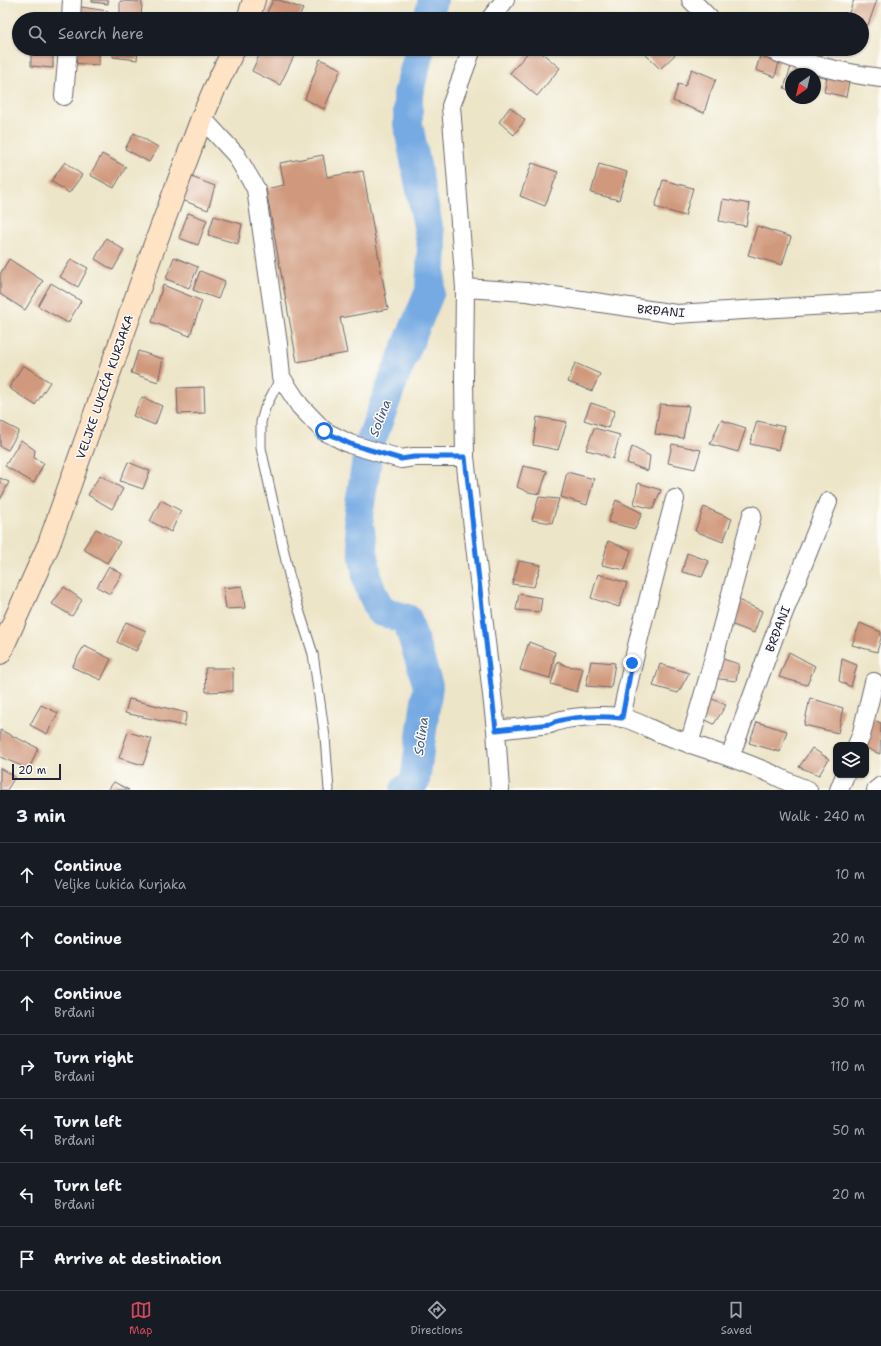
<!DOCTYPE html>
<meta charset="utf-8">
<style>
body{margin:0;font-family:"Shantell Sans",sans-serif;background:#242831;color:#f1f3f6}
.controls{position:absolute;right:12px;bottom:12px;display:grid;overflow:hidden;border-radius:8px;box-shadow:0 1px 3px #0004}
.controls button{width:36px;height:36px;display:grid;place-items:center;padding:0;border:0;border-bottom:1px solid #363941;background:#171b24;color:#f1f3f6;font:20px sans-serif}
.compass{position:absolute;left:785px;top:68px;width:36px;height:36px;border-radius:50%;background:#171b24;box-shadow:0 1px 3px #0004;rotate:214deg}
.scale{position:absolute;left:12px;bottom:10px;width:49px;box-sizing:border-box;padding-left:4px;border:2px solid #22223b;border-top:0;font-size:11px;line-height:14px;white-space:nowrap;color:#22223b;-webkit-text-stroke:3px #fdfcf7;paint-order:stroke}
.stop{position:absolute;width:12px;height:12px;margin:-9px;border:3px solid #1a73e8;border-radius:50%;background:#fff}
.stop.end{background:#1a73e8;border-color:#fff;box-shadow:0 1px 4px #0008}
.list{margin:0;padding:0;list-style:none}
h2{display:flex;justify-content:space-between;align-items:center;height:52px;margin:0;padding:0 16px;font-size:17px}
h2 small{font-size:13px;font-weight:400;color:#9ea1a6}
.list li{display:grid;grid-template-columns:26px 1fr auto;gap:12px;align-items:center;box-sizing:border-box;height:64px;padding:0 16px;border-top:1px solid #363941}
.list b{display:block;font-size:15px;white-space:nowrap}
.list p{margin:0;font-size:13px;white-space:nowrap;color:#9ea1a6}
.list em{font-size:13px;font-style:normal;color:#9ea1a6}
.icon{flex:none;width:22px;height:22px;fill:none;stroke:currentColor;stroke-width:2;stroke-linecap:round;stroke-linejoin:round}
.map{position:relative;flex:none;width:881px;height:790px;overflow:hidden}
.search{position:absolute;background:#171b24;box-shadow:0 1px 3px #0004;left:12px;right:12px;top:12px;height:44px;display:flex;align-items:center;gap:10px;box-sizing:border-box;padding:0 14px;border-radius:22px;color:#9ea1a6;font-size:15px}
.sheet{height:500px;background:#171b24}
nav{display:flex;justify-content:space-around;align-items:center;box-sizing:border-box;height:56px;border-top:1px solid #363941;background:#171b24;font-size:11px;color:#9ea1a6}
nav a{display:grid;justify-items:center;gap:2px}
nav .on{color:#d1495b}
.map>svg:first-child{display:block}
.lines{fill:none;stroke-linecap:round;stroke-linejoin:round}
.river{stroke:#76aae3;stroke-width:30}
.building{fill:#d0987b}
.lane-casing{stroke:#69666c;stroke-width:11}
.street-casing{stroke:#69666c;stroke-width:20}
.secondary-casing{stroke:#69666c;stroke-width:24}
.lane{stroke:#fff;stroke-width:9}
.street{stroke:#fff;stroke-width:18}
.secondary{stroke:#fee4c5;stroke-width:22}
.route{stroke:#1a73e8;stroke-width:5}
.labels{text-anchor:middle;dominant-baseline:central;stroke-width:3;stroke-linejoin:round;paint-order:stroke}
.street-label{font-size:12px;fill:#22223b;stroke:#fdfcf7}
.water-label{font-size:13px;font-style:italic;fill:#44587e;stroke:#fdfcf7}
</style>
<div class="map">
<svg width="881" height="790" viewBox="0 0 881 790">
<rect width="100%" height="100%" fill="#fdfcf7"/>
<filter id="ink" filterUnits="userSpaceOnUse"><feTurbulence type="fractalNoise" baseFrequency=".025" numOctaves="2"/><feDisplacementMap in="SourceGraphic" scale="8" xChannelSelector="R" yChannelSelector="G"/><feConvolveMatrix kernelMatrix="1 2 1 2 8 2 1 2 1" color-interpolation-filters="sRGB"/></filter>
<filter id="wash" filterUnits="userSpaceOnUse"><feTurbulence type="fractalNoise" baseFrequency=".012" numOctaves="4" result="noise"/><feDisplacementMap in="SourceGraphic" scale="16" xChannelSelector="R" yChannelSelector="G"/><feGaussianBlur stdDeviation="0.9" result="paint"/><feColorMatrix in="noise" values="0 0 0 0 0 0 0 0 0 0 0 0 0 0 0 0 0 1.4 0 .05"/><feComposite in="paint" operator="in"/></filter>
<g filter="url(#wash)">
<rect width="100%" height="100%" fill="#ede5c8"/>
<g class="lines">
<path class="river" d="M428,19L433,0
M405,790L415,781L428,686L407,619L380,611L368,583L358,517L369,446L394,378L430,291L432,247L408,124V94L420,49"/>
</g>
<g id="blocks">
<path class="building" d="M92,0H108V4L92,2Z
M273,0H279L303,9L298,19H264Z
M854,0H877L868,25L862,23V19L847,18Z
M120,1L142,2L141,19H120Z
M81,7L108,11L107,19H79Z
M31,49H53V68L31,66Z
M71,49H99V65L70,63Z
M113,49H138L137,60L113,57Z
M262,49H279L294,56L280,85L252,71Z
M531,49H537L560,68L537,96L510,73Z
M640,49H681L660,69Z
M762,49L781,55L775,77L756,70Z
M320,59L341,69L324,109L305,99Z
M792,64L811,71L810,74H791V91L784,88Z
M829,65L851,71L846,97L824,92Z
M692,69L716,79L709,96L704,113L673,101L678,84L685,86Z
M510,107L525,120L514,135L499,122Z
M134,133L158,147L149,162L125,149Z
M102,154L126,167L114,188L90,175Z
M323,155L327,177L363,171L388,309L340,318L347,353L297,362L266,189L284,185L280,163Z
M65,162L82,175L69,193L51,181Z
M532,163L558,172L545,206L520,196Z
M599,164L627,172L619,200L591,193Z
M189,176L215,186L208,210L182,200Z
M663,180L693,188L685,216L655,207Z
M723,199L750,204L746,226L719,221Z
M188,213L207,220L198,245L179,238Z
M214,216L242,224L238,244L208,235Z
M757,226L791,237L782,265L748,255Z
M106,238L124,250L113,270L95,259Z
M174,257L198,267L189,288L166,279Z
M9,259L43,281L25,310L0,294V274Z
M71,259L88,268L78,287L60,277Z
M200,271L225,281L218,299L193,290Z
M51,283L81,301L68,323L38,306Z
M163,285L202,301L190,336L152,322Z
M138,351L163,359L158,382L131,373Z
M575,363L600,374L592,391L568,382Z
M23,365L50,382L35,405L9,388Z
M204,387L205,413L178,414L177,388Z
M142,397L162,406L155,425L133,416Z
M591,403L615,411L608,428L584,420Z
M660,404L689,406L683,438L655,434Z
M537,417L567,422L558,450L533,445Z
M721,420L746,428L738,452L710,444Z
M0,421L19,431L8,450L0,446Z
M757,421L785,427L778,450L750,444Z
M594,428L620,435L613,459L599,453L586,450Z
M21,440L35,450L34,458L44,463L34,483L5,466Z
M672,444L701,450L695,469L668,463Z
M632,447L650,456L648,471L627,463Z
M128,462L150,471L143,489L120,481Z
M523,466L547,471L540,494L528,492L517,487Z
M567,472L594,479L587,505L561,497Z
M100,475L123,489L112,509L88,495Z
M0,478L9,482L0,500Z
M638,483L661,490L653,509L634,504Z
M539,497L559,499L552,523L532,520Z
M161,500L181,511L171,532L150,521Z
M616,500L642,513L635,529L608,522Z
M704,507L732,519L723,542L695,531Z
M96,529L120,542L107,563L83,549Z
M608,541L631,550L625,570L602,565Z
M687,553L709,561L702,577L682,572Z
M519,561L541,565L534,587L512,584Z
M109,566L122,574L110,594L97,587Z
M598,574L627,583L619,607L591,598Z
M242,586L245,608L226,609L223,588Z
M64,587L82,600L72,616L52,604Z
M519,594L542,598L540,612L516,610Z
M734,598L762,611L754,633L725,622Z
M126,622L146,631L136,651L117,642Z
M860,623L881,632V638L877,652L852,645Z
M529,642L555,652L550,678L520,670Z
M84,646L111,659L101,680L72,667Z
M789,652L815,666L807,685L779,677Z
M716,657L739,664L736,681L712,678Z
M842,659L857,665L851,687L839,681Z
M558,661L566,666L583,668L577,692L551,684Z
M591,661L615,663L611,688L586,686Z
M660,664L689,673L678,693L653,686Z
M205,668H233V691L206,692Z
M703,695L726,705L714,724L695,715Z
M810,698L843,708L838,733L804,725Z
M129,699L187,713L184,726L125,713Z
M41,705L58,713L47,734L30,725Z
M865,717L881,723L880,754L866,748Z
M757,722L787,731L780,752L749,743Z
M0,730L38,748L29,769L0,757Z
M128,732L152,739L143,765L119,758Z
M812,748L829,759L819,775L799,767Z
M0,768L15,777L7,790H0Z
M114,782L129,790H108Z"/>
</g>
</g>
<g filter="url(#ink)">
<use href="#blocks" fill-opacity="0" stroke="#69666c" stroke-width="1"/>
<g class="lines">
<g class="lane-casing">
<path id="lane" d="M281,377L265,408L261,422V448L292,588L313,654L325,737L329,790"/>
</g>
<g class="street-casing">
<path id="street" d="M691,0L710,19
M71,19L72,0
M490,19L505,0
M472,49L451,106L465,288L464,378L465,457L496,730L500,790
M769,49C804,64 843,73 881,78
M64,96L68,49
M202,118L236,155L256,189L278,344L281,377L300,406L324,431L350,444L401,459L414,457H465
M465,288L527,292L676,314L881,302
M621,718C636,644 655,572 675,499
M496,730L550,724C566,716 602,715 620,717C632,719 650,729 662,734C695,746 728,755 760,769C777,775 791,785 808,790
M689,744L710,672L752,515
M857,745L861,736L874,682
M730,757L774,637L828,502
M839,790L845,775
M876,790L881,786"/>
</g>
<g class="secondary-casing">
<path id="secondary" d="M248,19L254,0
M0,653L49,544L151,255L202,118L214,90L234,49"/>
</g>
<use href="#lane" class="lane"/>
<use href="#street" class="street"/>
<use href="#secondary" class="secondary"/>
</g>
</g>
<g class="lines" filter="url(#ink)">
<path class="route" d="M324,431L350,444L401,459L414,457H465L496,730L550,724C568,715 602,716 622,718L632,663"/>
</g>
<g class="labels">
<g class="street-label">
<text transform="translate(661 311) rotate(5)">BRĐANI</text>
<text transform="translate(105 387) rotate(-71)">VELJKE LUKIĆA KURJAKA</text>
<text transform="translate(778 629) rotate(-69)">BRĐANI</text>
</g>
<g class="water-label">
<text transform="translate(380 418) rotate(-69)">Solina</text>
<text transform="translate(421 736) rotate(-82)">Solina</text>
</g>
</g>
</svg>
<div class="controls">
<button><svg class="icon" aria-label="layers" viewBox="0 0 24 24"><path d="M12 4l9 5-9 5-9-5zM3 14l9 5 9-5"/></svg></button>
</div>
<svg class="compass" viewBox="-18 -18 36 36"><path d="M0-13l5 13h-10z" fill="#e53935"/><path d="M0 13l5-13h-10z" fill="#9ea1a6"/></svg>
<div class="scale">20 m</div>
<div class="stop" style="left:324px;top:431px"></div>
<div class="stop end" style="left:632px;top:663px"></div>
<div class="search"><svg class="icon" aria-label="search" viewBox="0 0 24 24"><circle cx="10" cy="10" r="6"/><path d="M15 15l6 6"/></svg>Search here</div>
</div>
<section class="sheet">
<h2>3 min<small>Walk · 240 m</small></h2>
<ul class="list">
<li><svg class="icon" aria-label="ahead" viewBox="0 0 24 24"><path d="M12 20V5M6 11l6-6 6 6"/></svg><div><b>Continue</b><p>Veljke Lukića Kurjaka</p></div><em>10 m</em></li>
<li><svg class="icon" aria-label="ahead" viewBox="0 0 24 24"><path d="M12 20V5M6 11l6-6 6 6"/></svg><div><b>Continue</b></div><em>20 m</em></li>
<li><svg class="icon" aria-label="ahead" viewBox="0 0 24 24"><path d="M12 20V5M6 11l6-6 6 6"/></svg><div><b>Continue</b><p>Brđani</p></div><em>30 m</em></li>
<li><svg class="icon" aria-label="right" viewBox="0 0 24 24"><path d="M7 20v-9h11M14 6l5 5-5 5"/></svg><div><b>Turn right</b><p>Brđani</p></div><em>110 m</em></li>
<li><svg class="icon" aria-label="left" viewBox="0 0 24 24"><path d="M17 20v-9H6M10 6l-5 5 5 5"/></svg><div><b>Turn left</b><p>Brđani</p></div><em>50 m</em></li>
<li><svg class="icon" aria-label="left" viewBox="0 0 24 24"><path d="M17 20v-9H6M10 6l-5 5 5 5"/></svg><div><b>Turn left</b><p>Brđani</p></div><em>20 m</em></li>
<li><svg class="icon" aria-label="arrive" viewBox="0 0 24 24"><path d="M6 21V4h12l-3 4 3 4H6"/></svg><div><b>Arrive at destination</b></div></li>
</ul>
</section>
<nav>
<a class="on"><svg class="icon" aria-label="map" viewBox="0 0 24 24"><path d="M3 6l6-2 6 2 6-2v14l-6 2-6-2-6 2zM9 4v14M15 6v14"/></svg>Map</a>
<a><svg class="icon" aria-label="directions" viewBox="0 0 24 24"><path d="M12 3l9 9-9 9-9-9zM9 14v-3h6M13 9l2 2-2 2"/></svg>Directions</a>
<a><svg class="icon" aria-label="saved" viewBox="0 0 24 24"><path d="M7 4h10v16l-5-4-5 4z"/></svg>Saved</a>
</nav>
